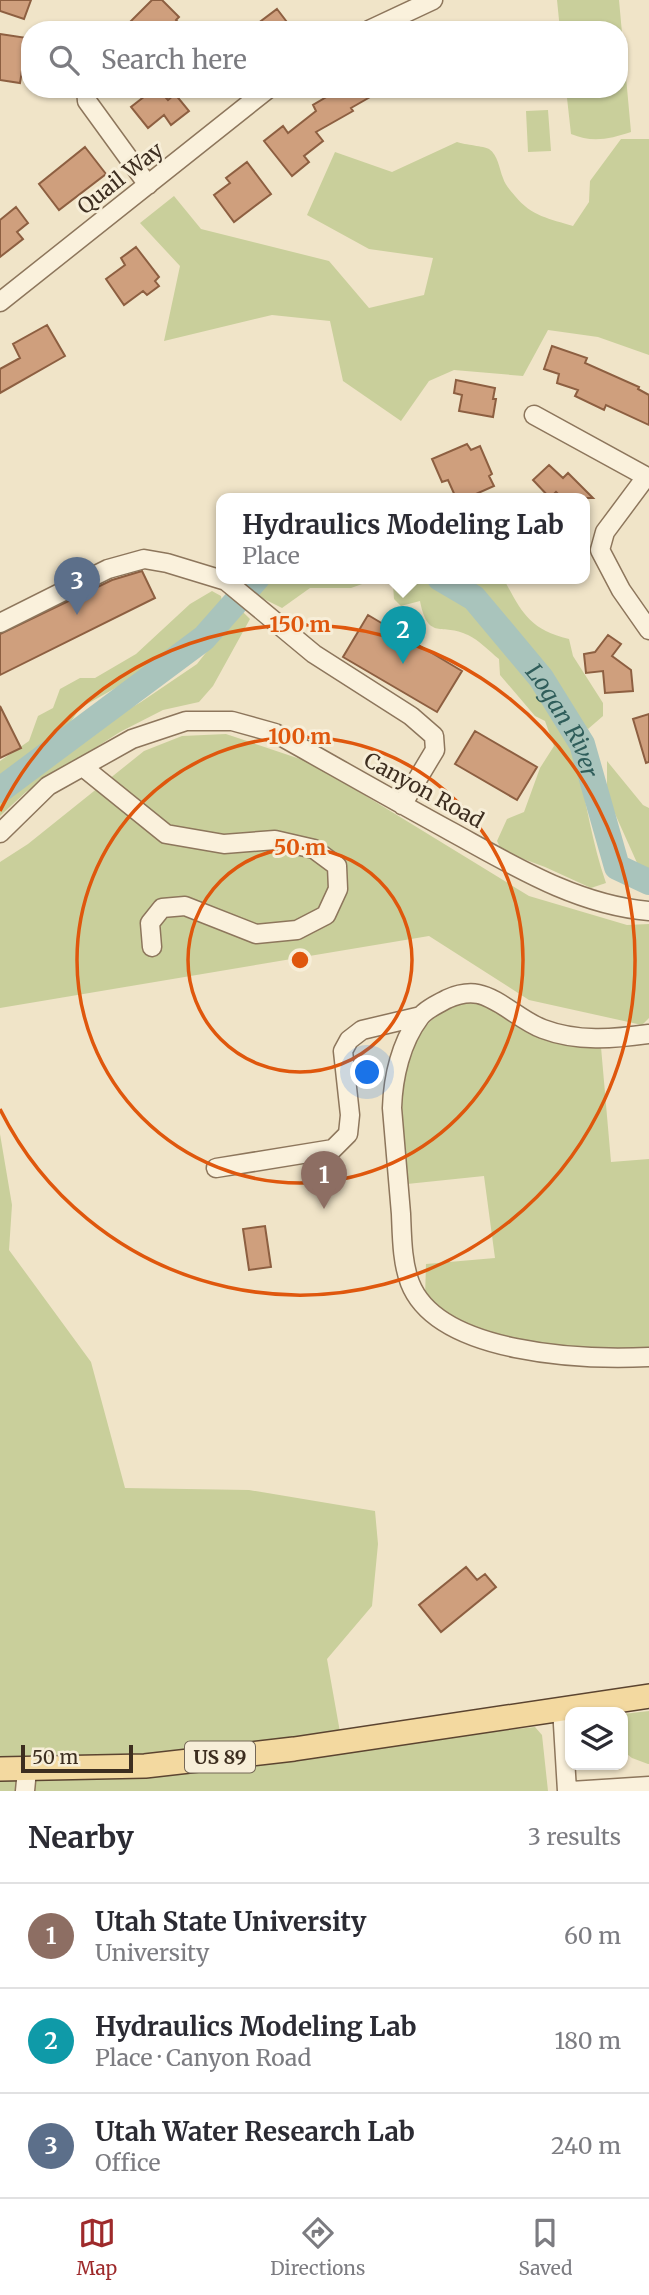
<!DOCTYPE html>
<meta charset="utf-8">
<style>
body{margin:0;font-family:Merriweather,serif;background:#f2f2f3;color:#2b2b33}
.controls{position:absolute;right:21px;bottom:21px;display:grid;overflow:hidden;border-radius:14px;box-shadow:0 2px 5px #0004}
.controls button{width:63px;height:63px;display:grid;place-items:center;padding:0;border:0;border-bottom:2px solid #e1e1e2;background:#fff;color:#2b2b33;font:35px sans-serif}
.scale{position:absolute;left:21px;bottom:18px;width:112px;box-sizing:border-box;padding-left:7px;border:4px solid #3d2e20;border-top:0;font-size:19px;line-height:24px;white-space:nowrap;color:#3d2e20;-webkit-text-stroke:5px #f7eed8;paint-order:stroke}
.you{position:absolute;left:368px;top:1073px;width:24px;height:24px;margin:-18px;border:5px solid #fff;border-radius:50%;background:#1a73e8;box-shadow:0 0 0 10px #1a73e833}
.badge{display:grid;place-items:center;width:46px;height:46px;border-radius:50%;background:#9e2a2b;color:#fff;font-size:23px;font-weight:700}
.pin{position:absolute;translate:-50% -58px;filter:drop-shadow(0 2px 4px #0008)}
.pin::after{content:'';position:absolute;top:37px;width:24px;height:21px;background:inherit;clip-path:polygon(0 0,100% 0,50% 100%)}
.popup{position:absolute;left:216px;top:493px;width:374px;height:91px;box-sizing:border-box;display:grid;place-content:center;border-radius:14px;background:#fff;filter:drop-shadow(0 2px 5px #0005);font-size:23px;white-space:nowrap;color:#7c7c81}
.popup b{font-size:26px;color:#2b2b33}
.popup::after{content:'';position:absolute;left:50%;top:100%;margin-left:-14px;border:14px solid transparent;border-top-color:#fff}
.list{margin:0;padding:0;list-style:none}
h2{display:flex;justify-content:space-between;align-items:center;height:91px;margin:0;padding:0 28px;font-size:30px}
h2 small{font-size:23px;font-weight:400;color:#7c7c81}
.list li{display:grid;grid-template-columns:46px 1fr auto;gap:21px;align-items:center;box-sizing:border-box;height:105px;padding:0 28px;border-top:2px solid #e1e1e2}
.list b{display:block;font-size:26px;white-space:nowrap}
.list p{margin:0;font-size:23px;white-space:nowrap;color:#7c7c81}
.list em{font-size:23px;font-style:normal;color:#7c7c81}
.icon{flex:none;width:38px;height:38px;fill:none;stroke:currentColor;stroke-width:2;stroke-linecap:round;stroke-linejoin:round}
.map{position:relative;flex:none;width:649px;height:1791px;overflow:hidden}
.search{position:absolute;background:#fff;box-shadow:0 2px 5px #0004;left:21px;right:21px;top:21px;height:77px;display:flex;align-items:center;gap:18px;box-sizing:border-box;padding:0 24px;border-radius:28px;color:#7c7c81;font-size:26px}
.sheet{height:406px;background:#fff}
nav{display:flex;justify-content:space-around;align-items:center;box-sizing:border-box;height:98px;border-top:2px solid #e1e1e2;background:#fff;font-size:19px;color:#7c7c81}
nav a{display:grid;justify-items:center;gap:4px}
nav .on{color:#9e2a2b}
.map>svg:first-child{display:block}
.green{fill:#c9cf9b}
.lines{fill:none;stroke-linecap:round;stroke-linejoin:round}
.river{stroke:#a9c4bc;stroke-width:26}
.building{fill:#cf9f7d;stroke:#8d5f41;stroke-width:2}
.minor-casing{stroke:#8d765c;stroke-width:21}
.major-casing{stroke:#5b4430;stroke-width:26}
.minor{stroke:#faf1dc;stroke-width:18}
.major{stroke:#f3d9a0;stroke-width:23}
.ring{fill:none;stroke:#df570d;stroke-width:3.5}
.labels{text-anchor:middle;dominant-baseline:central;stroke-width:6;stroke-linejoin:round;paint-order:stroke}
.shield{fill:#f7eed8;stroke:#756857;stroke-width:2}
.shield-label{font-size:19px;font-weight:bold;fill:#3d2e20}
.street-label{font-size:21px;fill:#3d2e20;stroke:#f7eed8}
.water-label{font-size:23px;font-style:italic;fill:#2f5d5a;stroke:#f7eed8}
.centre{fill:#df570d;stroke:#f7eed8;stroke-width:3.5}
.ring-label{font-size:21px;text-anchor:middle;font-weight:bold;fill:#df570d;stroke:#f7eed8;stroke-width:6;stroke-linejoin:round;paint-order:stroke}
</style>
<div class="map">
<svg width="649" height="1791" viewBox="0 0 649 1791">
<rect width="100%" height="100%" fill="#f0e4c8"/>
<path class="green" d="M557,0H619L631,132C610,139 592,143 571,134L566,89H619V30H560Z
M548,110L551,151L528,152L526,111Z
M621,139H649V355L598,337L548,330L523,376L454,370L429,381L401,421L343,381L330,321L272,315L164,341L180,266L140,223L174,196L201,229L329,261L369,308L424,295L433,258L369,249L307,215L335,152L392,172L457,142C465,145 484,146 489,149C498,155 499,168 503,178C505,185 511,191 515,196C531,216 550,219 573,226L589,202L590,181Z
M268,578H503C522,612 528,629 569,639L573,656L603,703V716L588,729L563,703C581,762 586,825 606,883L591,888L545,867L502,851L497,841L507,819L524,812L540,768L554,746L545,721L535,716L500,675L499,659C489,651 479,640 468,635C442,622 428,642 420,601L401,606L394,599L393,585L376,579L351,588H310L282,608L260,597L259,589Z
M212,591L221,596L223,607L205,632L160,663L80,708L60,738L0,779V761L29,741L38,716L53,708L60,689L80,678H95L136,654L190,604Z
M243,612L250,619L213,686L199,702L163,710L120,732L26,792L0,816V799L69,744L141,702L197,664L234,617Z
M226,734L312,763L529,896L627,925L649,924V1018L642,1025L529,1000L429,936L0,1008V862L28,844L144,751L182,736Z
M607,761L643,805L649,808V871L638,865L607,796Z
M463,1001L485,1004L515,1025L552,1042L601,1047L611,1162L649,1159V1350C569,1351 489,1353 425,1298L426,1264L495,1258L484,1176L407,1184C402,1119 386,1030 463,1001Z
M0,1134L12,1205L9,1250L91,1362L125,1488L249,1490L375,1511L378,1544L372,1606L327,1659L343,1749L535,1727L542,1735L548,1791H0Z
M649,1711V1764H648L632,1758L623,1751L625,1746L623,1744V1714Z"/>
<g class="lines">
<g class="river">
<path id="s1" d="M440,578L474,598L541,678L582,744L617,867L649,882"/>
<path d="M0,790L204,638L257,578"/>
</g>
</g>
<path class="building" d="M0,0H31L24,19L0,11Z
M152,0H162L179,17L176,20L185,30H122Z
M277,9L293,30H249Z
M0,34L27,38L20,83L0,80Z
M154,89H158L168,100L175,94L189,111L171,125L164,115L148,128L131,107Z
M340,89H384L351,108L353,111L316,132L323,141L304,156L309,162L292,176L264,141L283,126L288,133L316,111L313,105Z
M85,147L106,174L59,210L39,184Z
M247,162L271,194L234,222L214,195L230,183L226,178Z
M16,207L28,223L17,232L23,239L0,257V220Z
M136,247L159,277L155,281L159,286L147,295L143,291L124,305L106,279L125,265L121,258Z
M47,325L65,356L0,393V369L20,358L13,344Z
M552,346L587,358L585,363L639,387L638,389L649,395V425L606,405L604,410L575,396L578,390L557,383L559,374L544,369Z
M456,380L495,388L493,399H496L493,417L459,411L462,395L454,393Z
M467,444L471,450L480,446L492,474L489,476L494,486L467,498H456L448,480L442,482L432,459Z
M549,465L563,478L568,473L593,498H562L556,492L550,498L533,480Z
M142,571L155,598L0,675V634L112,580Z
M368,615L462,671L437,712L343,657Z
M608,635L621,644L612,656L631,670L633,691L605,693L603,671L586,673L584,654L595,652Z
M0,706L21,748L0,758Z
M649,714V762L646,763L633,719Z
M475,731L537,767L517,800L455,764Z
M265,1226L271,1267L249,1270L243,1229Z
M466,1567L477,1580L485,1574L496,1587L441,1632L419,1605Z"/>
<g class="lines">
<g class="minor-casing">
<path id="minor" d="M369,30L433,0
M86,89L87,101L148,185
M0,302L268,89
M534,415L649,478
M646,477L605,532L600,550L621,590L649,630
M0,623L108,569L144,559L167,563L226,581L314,654L411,716L434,736L435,750L402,805
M83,767L166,834L224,844L275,840L314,849L337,866L338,889L326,915L297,930L256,934L185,906L162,908L150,923L152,947
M0,833L48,786L132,739L186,721H232L275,733C334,766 393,800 452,832C514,866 577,905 649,911
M649,1034C614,1039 577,1042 543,1029C521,1021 499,998 478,994C467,992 456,995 447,999C438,1004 426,1009 420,1017C401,1042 393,1077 392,1108C395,1143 398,1179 401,1214C402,1237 402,1262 410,1283C438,1355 585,1360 649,1357
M216,1168L333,1149L348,1134L350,1115L343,1051L349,1040L362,1030L421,1016
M562,1708L567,1791
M25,1791L27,1770
M571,1791L649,1786"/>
</g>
<g class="major-casing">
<path id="major" d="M0,1769L145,1766L294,1749L649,1696"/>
</g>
<use href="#minor" class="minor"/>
<use href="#major" class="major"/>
</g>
<g class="ring">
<circle cx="300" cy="960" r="112"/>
<circle cx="300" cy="960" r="223"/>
<path d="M0 811A335 335 0 1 1 0 1109"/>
</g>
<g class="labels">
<rect class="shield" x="185" y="1741.5" width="70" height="31" rx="5"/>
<g class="shield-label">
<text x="220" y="1757">US 89</text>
</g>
<g class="street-label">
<text transform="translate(120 178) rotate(-38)">Quail Way</text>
<text transform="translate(424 790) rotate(29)">Canyon Road</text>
</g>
<g class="water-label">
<text stroke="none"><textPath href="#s1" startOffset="192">Logan River</textPath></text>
</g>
</g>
<circle cx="300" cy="960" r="10" class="centre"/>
<g class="ring-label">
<text x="300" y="632">150 m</text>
<text x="300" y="744">100 m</text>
<text x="300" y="855">50 m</text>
</g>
</svg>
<div class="controls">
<button><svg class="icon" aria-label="layers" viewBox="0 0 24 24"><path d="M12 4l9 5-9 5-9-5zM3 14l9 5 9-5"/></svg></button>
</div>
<div class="scale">50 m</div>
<div class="you"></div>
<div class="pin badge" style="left:324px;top:1209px;background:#8d6e63">1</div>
<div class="pin badge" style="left:403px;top:664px;background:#0f9aa8">2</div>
<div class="popup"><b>Hydraulics Modeling Lab</b>Place</div>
<div class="pin badge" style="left:77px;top:615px;background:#5c6f8a">3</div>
<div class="search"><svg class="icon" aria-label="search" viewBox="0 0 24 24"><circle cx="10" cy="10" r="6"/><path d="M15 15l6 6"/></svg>Search here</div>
</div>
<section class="sheet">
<h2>Nearby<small>3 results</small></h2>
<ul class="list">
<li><span class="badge" style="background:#8d6e63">1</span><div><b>Utah State University</b><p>University</p></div><em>60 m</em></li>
<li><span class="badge" style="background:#0f9aa8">2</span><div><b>Hydraulics Modeling Lab</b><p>Place · Canyon Road</p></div><em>180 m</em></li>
<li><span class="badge" style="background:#5c6f8a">3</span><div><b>Utah Water Research Lab</b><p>Office</p></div><em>240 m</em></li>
</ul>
</section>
<nav>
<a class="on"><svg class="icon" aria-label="map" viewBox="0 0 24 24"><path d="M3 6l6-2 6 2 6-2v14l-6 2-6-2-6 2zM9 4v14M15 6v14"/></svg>Map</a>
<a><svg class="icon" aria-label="directions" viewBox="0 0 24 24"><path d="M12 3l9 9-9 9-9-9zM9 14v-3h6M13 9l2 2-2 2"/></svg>Directions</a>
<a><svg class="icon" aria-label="saved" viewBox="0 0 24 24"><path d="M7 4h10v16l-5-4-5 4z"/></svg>Saved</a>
</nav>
